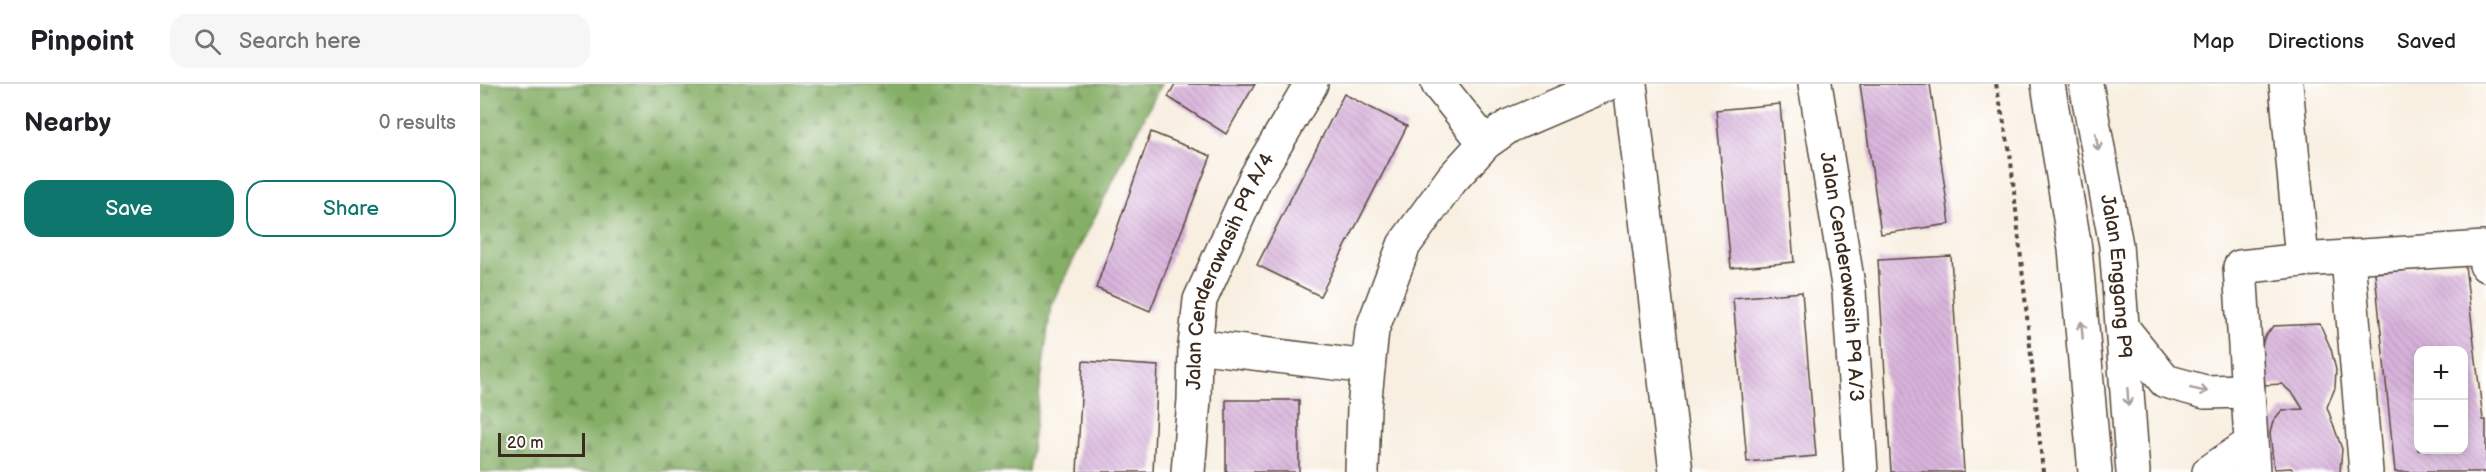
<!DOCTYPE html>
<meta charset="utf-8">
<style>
body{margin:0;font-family:"Balsamiq Sans",sans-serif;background:#f6f6f6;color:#202124}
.controls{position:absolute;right:18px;bottom:18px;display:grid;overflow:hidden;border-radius:12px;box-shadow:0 3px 9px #0003}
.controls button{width:54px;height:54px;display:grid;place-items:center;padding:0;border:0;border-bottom:2px solid #e0e0e0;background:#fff;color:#202124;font:30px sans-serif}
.scale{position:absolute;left:18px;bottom:15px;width:87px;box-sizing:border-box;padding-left:6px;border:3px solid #3b2a1e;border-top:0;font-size:16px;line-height:21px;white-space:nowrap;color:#3b2a1e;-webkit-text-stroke:4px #fff;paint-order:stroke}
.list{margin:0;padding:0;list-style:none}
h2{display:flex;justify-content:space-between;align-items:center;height:78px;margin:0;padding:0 24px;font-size:26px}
h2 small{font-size:20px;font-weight:400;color:#757577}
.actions{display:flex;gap:12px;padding:18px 24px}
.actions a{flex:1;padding:14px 0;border:2px solid #0f766e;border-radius:18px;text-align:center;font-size:21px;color:#0f766e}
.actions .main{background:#0f766e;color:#fff}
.icon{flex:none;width:33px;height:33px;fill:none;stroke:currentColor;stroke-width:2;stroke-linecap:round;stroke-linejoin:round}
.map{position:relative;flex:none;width:2006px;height:388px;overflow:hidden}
header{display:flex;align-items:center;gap:36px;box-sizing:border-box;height:84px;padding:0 30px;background:#fff;border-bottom:2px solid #e0e0e0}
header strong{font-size:28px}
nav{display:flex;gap:33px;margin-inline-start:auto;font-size:21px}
.search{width:420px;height:54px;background:#f6f6f6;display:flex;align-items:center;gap:15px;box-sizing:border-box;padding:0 21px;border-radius:18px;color:#757577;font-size:22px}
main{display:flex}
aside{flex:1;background:#fff}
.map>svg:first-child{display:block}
.forest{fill:url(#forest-firs);stroke:#606c42;stroke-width:1.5}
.building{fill:url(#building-back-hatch);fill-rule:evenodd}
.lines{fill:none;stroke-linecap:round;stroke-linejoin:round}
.minor-casing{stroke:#57483b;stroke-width:36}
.major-casing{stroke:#57483b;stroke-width:36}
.path{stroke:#57483b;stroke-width:4;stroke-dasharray:4.5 4.5;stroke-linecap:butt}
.minor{stroke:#fff;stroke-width:33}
.major{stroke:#fff;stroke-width:33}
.oneway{stroke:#a79f9a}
.labels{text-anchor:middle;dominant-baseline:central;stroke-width:4.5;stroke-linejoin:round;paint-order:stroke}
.street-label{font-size:20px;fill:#3b2a1e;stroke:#fff}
</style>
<header>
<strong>Pinpoint</strong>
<div class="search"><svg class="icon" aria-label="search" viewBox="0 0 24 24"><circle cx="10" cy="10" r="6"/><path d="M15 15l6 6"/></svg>Search here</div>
<nav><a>Map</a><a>Directions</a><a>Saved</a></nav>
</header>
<main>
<aside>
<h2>Nearby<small>0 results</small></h2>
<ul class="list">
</ul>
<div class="actions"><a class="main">Save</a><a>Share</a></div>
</aside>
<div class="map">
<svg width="2006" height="388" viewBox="0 0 2006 388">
<defs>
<pattern id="forest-firs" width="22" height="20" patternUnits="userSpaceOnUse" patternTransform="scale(1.5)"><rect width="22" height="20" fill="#85af66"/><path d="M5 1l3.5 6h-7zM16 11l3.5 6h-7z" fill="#6e8f53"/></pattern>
<pattern id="building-back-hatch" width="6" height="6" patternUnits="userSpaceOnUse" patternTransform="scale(1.5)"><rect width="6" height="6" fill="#d8b3db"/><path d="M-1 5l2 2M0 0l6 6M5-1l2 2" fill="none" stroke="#ba9abc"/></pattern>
</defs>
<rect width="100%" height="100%" fill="#fff"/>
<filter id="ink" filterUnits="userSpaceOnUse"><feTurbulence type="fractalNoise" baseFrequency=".0167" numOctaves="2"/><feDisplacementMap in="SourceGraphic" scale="12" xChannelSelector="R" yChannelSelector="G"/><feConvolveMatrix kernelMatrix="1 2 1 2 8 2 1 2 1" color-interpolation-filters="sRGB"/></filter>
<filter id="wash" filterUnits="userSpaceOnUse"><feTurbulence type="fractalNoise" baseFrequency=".008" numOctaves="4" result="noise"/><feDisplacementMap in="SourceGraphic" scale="24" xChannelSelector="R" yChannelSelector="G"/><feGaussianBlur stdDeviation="1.35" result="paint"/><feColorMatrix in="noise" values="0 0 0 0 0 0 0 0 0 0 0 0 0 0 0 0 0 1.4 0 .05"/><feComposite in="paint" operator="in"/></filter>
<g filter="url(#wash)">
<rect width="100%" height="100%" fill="#f8efe1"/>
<path class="forest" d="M0,0H681L571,221L549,388H0Z"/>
<g id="blocks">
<path class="building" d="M695,0H775L746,50L688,13Z
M1380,0H1450L1470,140L1401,150Z
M864,10L927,42L840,212L777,181Z
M1300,20L1314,178L1251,184L1236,26Z
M671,48L731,72L670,227L616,204Z
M1471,172L1484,388H1411L1398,176Z
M1985,181L2003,336H2006V388H1915L1895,189ZM1938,266H1984V366H1938Z
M1322,208L1336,372L1267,378L1253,214Z
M1840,240L1851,265L1856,286L1855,304L1847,323L1862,365L1860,388H1815L1811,384L1794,385L1790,349L1793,337L1802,326L1823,325L1815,312L1802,300L1785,301L1781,266L1784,254L1793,242Z
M603,277L678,282L673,388H597Z
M746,316H819V388H746Z"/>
</g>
</g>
<g filter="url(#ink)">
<use href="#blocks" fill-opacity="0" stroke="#57483b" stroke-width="1.5"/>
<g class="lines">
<g class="minor-casing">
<g id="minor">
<path d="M958,0L1005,59"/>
<path d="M1150,0L1196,388"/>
<path id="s1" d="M1335,0L1369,207L1381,388"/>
<path d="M1806,0L1822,176"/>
<path d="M1868,174L1886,388"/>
<path d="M1644,246L1685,297L1725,308L1768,307"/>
<path d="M715,262L888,283"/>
<path id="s2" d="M708,388L714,316L715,262L720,216L776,93L831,0"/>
<path d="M882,388L884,324L892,246L924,161L972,95L1005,59L1029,42L1127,0"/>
<path d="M1729,388L1770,360"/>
<path d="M1773,388L1760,183L1822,176L2004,164L2006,181"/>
</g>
</g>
<g class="major-casing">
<g id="major">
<path d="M1568,0L1595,165L1615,388"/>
<path id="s3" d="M1606,0L1636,161L1653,388"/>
</g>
</g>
<path class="path" d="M1516,0L1530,68L1563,388"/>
<use href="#minor" class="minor"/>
<use href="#major" class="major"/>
</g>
<defs><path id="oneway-shaft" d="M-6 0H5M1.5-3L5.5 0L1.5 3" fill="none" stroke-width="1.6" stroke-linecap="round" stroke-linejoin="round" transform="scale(1.5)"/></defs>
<g class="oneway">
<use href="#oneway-shaft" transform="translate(1617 58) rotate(80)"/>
<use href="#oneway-shaft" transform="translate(1602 246) rotate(-95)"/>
<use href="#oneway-shaft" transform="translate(1719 306) rotate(12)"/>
<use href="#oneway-shaft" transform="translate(1648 313) rotate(86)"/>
</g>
</g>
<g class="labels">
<g class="street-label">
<text stroke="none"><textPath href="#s2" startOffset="208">Jalan Cenderawasih P9 A/4</textPath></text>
<text stroke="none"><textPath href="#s3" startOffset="195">Jalan Enggang P9</textPath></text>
<text stroke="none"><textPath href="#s1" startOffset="195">Jalan Cenderawasih P9 A/3</textPath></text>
</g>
</g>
</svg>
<div class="controls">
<button>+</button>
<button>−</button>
</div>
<div class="scale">20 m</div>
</div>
</main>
